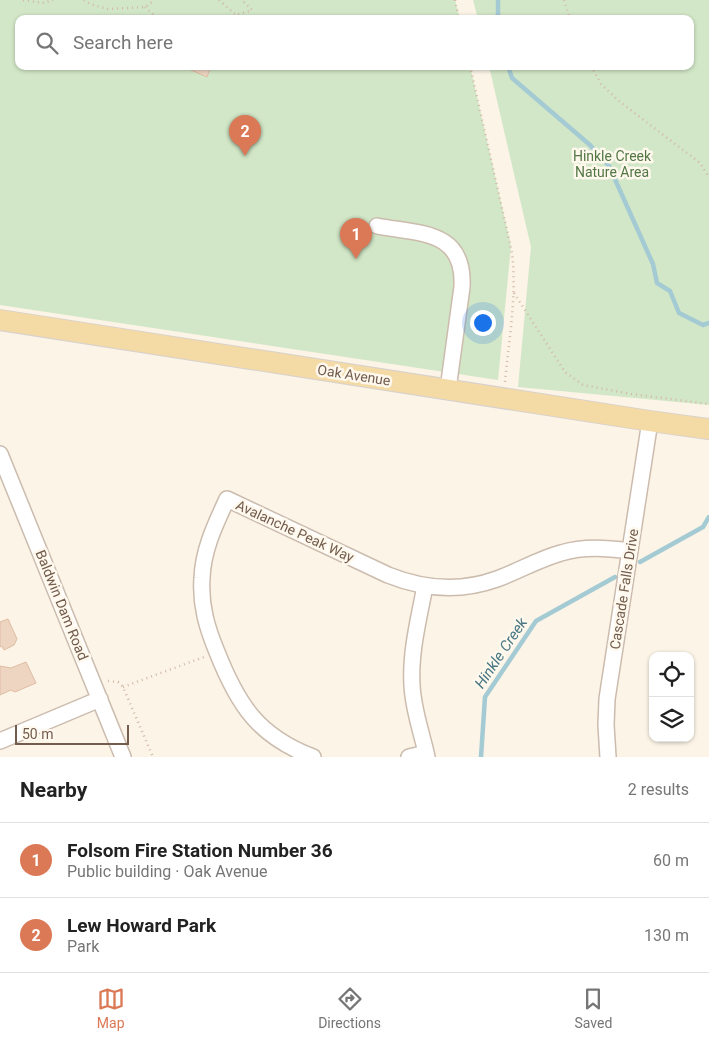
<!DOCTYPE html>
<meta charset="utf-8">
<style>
body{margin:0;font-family:Roboto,sans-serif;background:#f6f6f6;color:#222}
.controls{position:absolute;right:15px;bottom:15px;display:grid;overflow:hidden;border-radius:10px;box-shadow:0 1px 4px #0004}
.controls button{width:45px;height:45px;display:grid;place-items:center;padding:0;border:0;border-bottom:1px solid #e0e0e0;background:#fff;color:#222;font:25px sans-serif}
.scale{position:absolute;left:15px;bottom:12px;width:114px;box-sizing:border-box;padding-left:5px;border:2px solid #725c4d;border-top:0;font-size:14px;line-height:18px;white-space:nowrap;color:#725c4d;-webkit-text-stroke:4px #fef8ed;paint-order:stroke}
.you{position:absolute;left:482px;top:322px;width:18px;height:18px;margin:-12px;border:4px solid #fff;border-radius:50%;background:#1a73e8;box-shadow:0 0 0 8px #1a73e833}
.badge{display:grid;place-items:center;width:32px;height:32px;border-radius:50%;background:#db7956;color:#fff;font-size:16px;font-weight:700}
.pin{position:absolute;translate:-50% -41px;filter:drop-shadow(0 1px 2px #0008)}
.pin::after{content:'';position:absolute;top:26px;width:18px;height:15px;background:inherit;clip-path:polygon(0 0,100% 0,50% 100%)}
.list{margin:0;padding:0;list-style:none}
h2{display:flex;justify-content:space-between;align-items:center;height:65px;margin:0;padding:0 20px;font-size:21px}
h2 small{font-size:16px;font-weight:400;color:#767676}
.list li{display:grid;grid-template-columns:32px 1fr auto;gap:15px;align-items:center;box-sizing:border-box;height:75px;padding:0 20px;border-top:1px solid #e0e0e0}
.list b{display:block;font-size:19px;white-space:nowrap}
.list p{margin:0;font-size:16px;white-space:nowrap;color:#767676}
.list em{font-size:16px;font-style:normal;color:#767676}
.icon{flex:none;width:28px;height:28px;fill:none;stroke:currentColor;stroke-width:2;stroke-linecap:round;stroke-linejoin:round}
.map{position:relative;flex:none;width:709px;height:757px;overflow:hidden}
.search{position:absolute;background:#fff;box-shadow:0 1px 4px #0004;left:15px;right:15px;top:15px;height:55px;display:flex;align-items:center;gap:12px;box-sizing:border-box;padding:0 18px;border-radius:10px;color:#767676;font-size:19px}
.sheet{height:215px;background:#fff}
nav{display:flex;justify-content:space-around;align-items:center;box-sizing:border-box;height:70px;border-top:1px solid #e0e0e0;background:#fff;font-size:14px;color:#767676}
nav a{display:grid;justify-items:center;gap:2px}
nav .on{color:#db7956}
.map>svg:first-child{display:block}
.green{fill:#d2e7c7}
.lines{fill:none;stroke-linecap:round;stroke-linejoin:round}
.stream{stroke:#a4cad4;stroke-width:4.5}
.building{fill:#eed5c1;stroke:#dfbca3}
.minor-casing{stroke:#ccbcae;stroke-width:18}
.major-casing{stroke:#d8d1cd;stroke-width:22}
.path{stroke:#d3b8a4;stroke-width:2.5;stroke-dasharray:1 4;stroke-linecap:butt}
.minor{stroke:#fff;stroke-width:15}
.major{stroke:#f4daa5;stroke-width:20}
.labels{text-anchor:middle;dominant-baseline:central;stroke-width:5;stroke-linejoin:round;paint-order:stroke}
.park-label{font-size:14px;fill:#537846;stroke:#fef8ed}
.street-label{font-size:14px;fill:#725c4d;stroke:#fef8ed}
.water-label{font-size:15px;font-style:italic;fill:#497884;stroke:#fef8ed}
</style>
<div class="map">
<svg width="709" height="757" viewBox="0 0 709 757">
<rect width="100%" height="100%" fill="#fbf4e7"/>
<path class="green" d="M0,0H455L460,19H19V66H470L511,246L498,380L0,305Z
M473,0H709V405L518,387L531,247L489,66H690V19H478Z"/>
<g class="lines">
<path class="stream" d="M498,0V19
M508,66L512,78L590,145L609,166L653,264L657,283L670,291L679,313L703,325L709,323
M640,562L703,527L709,517
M481,757L485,697L536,621L615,577"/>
</g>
<path class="building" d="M191,66H211L207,77L189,69Z
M8,619L17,639L14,645L4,650L2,646L0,647V622Z
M26,662L36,683L15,692L11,690L0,695V666L11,668Z"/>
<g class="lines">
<g class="minor-casing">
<path id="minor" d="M377,226C420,234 465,230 462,287L448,389
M0,454L123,757
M425,586C419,618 410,652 412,685C413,710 422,733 427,757
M0,741L100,699
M313,757C258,736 238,705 217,652C207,628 200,605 202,578C203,550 215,525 227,499L388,575C423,589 461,592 497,579C519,571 539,559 561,553C584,546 607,548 630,551
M409,757L426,753
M608,757L606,725L607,699L650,421"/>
</g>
<g class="major-casing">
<path id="major" d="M0,320L650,421L709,429"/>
</g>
<path class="path" d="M23,0L44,3L53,0
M84,0L90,4L108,9L145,7L155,0
M219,0L236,15L252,10L242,0
M455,0L459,19
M564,0L570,19
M145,7L158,19
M470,66L512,253C517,296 509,339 505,382
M591,66L601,84L620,102L700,163L709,177
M514,293L565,372L583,385L631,394L709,404
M108,681L118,682L123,687L153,757
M123,687L204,657"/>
<use href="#minor" class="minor"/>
<use href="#major" class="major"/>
</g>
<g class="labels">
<g class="park-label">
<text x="612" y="156">Hinkle Creek<tspan x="612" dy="16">Nature Area</tspan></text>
</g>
<g class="street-label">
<text transform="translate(354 375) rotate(9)">Oak Avenue</text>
<text transform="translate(295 531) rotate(25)">Avalanche Peak Way</text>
<text transform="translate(624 589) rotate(-81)">Cascade Falls Drive</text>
<text transform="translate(62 605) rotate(68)">Baldwin Dam Road</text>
</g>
<g class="water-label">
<text transform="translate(501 653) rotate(-56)">Hinkle Creek</text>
</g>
</g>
</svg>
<div class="controls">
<button><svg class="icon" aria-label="locate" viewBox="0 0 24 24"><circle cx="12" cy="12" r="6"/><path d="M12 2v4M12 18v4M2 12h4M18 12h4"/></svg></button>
<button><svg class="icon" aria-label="layers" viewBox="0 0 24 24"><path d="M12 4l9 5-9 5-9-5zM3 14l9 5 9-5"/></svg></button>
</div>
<div class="scale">50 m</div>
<div class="you"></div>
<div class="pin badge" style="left:356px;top:259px">1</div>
<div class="pin badge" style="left:245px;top:156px">2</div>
<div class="search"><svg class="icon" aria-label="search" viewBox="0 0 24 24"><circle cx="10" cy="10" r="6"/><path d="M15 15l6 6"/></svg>Search here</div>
</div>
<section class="sheet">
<h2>Nearby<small>2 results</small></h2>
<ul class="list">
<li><span class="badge">1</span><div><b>Folsom Fire Station Number 36</b><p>Public building · Oak Avenue</p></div><em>60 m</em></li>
<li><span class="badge">2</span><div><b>Lew Howard Park</b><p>Park</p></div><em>130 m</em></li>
</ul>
</section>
<nav>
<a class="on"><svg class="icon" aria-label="map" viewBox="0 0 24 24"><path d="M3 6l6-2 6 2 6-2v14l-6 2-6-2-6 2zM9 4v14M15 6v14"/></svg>Map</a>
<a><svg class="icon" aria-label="directions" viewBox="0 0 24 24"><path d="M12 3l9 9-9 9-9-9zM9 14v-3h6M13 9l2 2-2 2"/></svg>Directions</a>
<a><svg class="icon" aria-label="saved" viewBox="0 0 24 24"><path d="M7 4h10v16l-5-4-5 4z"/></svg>Saved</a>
</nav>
